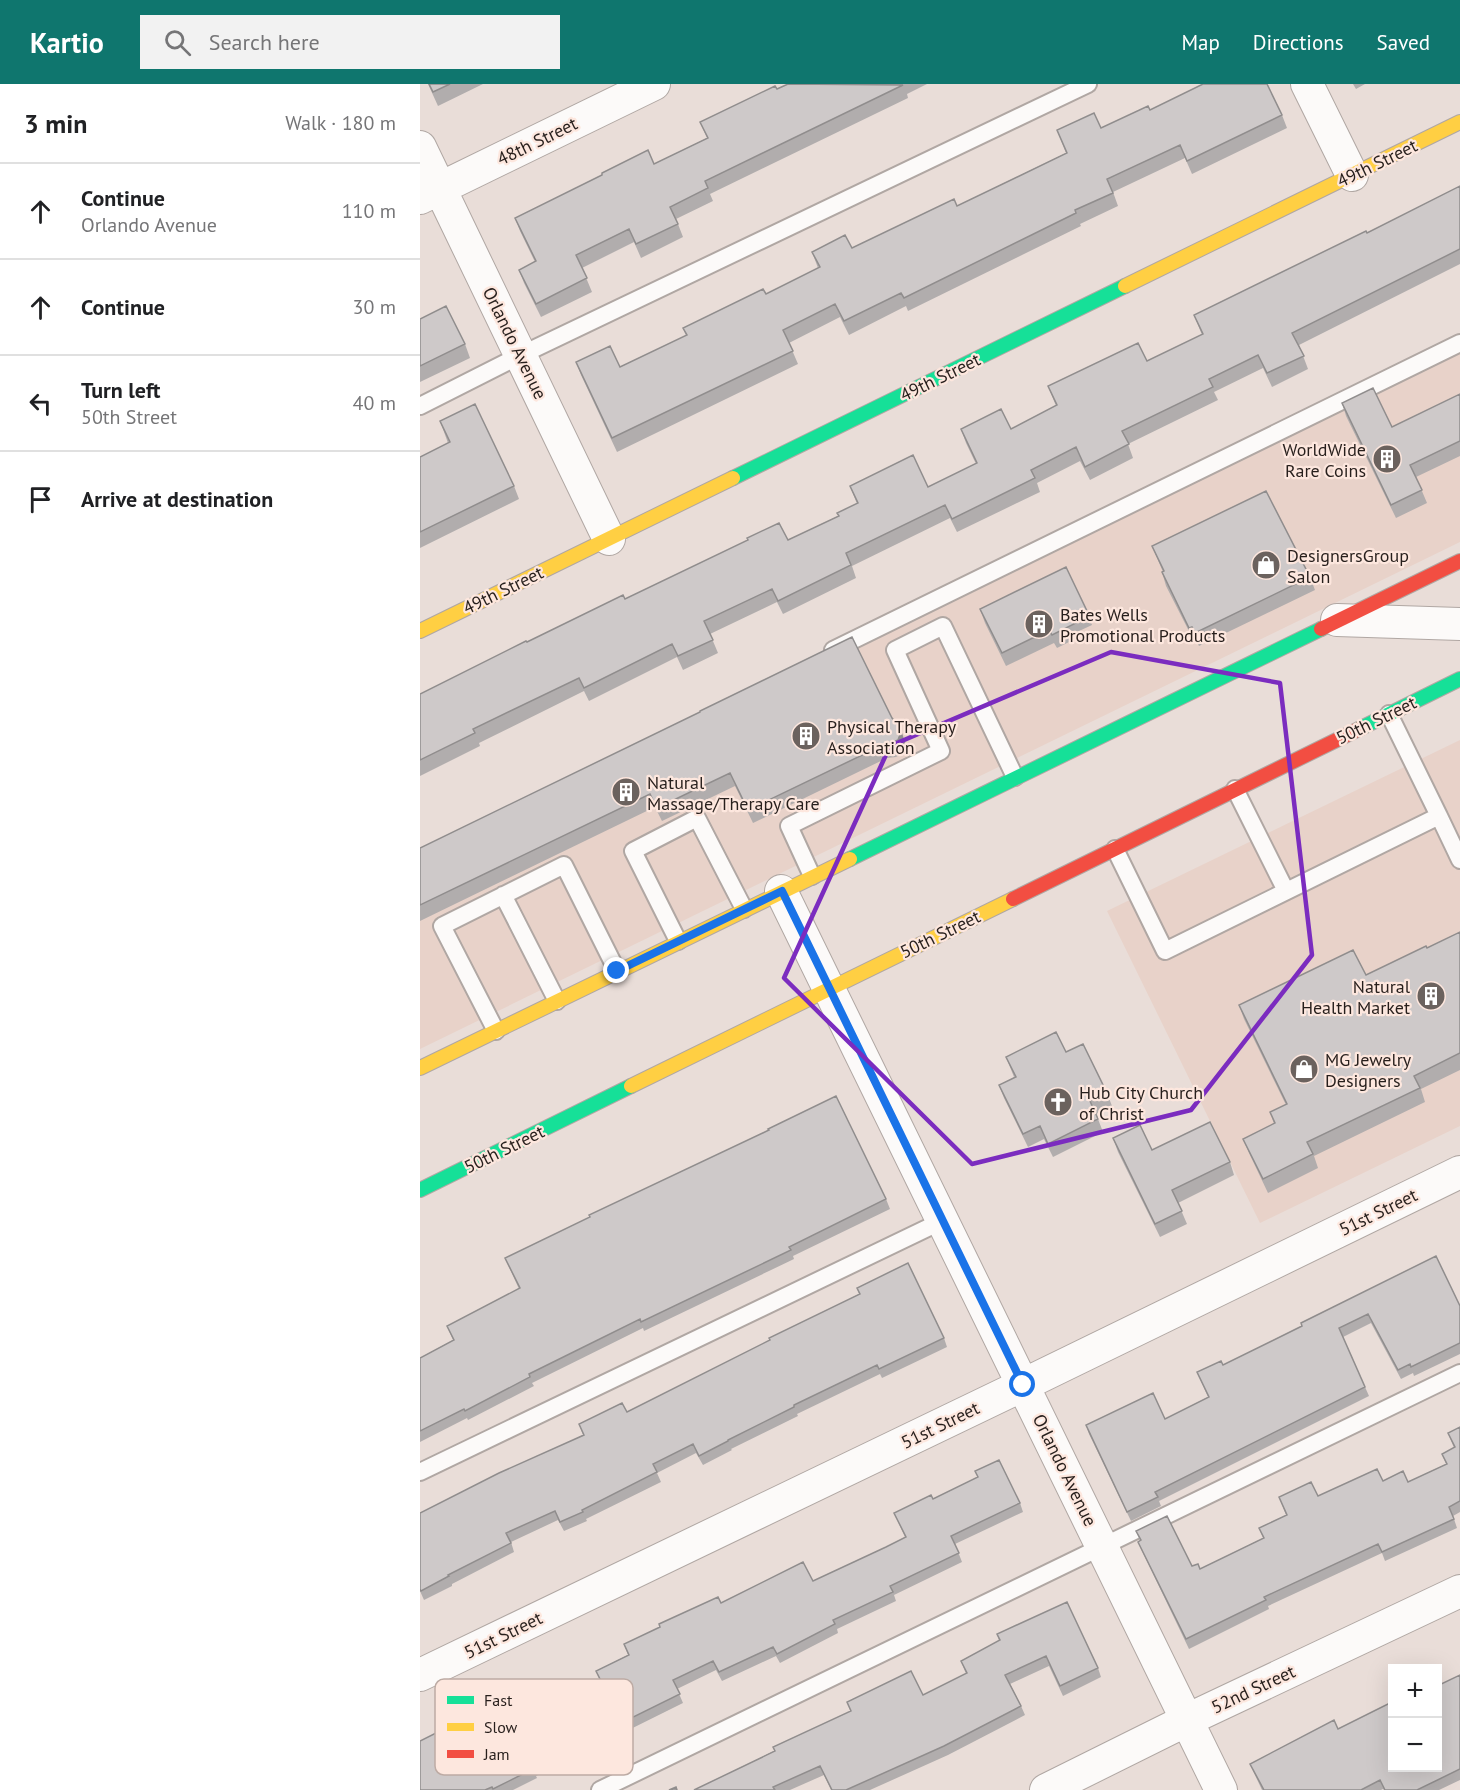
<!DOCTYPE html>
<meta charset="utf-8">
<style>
body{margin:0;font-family:"PT Sans",sans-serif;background:#f2f2f2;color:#202124}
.controls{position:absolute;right:18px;bottom:18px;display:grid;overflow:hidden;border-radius:0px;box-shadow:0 6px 24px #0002}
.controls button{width:54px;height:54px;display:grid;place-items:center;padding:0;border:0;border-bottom:2px solid #e0e0e0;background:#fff;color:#202124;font:30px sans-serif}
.stop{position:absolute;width:18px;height:18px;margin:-14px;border:4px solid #1a73e8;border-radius:50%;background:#fff}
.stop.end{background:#1a73e8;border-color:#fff;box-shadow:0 2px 6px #0008}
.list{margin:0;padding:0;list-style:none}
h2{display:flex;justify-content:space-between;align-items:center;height:78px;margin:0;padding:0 24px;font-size:26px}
h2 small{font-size:20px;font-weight:400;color:#757577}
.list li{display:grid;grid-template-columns:39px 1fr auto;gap:18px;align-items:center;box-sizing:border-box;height:96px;padding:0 24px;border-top:2px solid #e0e0e0}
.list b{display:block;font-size:22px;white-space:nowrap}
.list p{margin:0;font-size:20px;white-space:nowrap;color:#757577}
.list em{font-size:20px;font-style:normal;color:#757577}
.icon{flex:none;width:33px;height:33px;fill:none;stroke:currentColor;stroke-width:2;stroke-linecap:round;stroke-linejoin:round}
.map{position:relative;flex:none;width:1040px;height:1706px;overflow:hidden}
header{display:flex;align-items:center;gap:36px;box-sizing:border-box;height:84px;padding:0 30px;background:#0f766e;color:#fff}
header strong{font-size:28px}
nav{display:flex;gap:33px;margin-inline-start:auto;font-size:21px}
.search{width:420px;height:54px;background:#f2f2f2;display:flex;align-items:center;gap:15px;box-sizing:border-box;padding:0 21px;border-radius:0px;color:#757577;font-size:22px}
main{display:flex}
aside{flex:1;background:#fff}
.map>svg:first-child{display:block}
.built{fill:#e8d2c9}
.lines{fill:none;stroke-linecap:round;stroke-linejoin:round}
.lane-casing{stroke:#b0a7a3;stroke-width:20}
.street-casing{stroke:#b0a7a3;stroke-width:34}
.fast-casing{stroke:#b0a7a3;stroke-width:16}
.slow-casing{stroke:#b0a7a3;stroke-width:16}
.jam-casing{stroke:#b0a7a3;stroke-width:16}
.lane{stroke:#fcfaf9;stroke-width:16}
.street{stroke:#fcfaf9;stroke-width:32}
.fast{stroke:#16e098;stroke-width:14}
.slow{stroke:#ffcf43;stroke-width:14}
.jam{stroke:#f24e42;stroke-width:14}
.wall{fill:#b1adad}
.shaded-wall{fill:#908d8d}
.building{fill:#cec9c9;stroke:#908d8d;stroke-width:1.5}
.route{stroke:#1a73e8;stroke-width:8}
.marked{fill:none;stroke:#7b2cbf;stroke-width:4.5;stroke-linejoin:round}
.labels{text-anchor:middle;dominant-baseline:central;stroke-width:4.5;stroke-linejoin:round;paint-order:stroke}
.street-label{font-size:18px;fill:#271f1c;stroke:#fde7de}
.poi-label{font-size:18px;fill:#271f1c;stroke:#fde7de;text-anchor:start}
.key{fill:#fde7de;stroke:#bdaba4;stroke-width:1.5}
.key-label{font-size:16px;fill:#271f1c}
</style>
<header>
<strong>Kartio</strong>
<div class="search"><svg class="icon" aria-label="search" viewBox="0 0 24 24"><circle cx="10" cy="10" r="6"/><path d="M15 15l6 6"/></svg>Search here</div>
<nav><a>Map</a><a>Directions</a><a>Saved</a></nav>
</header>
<main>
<aside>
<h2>3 min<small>Walk · 180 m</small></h2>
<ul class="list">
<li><svg class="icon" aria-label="ahead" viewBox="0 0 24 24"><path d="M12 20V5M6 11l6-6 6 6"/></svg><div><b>Continue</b><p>Orlando Avenue</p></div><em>110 m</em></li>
<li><svg class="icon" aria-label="ahead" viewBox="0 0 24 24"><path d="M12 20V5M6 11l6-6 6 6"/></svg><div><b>Continue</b></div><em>30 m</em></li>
<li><svg class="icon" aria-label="left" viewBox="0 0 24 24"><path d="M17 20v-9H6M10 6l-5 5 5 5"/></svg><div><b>Turn left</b><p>50th Street</p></div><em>40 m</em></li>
<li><svg class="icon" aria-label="arrive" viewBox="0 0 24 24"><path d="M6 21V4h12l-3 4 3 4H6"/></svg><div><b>Arrive at destination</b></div></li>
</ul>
</aside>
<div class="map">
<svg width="1040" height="1706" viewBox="0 0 1040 1706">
<rect width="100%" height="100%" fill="#e9ddd8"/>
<path class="built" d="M1040,266V458L0,965V774Z
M1040,656V1042L840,1139L687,827Z"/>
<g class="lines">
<g class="lane-casing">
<path id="lane" d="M0,322L101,271L668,0
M413,566L1040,259
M815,705L866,807
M1019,732L1040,776
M695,765L745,867L1019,732L969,630
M392,792L369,742L521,667L475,566L523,542L595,693
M83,811L137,917
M258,857L213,767L277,734L324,825
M76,947L22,842L144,781L197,887
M0,1388L522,1137
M180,1706L1040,1289"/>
</g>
<g class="street-casing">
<path id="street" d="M887,0L932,91
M0,63L189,455
M0,114L234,0
M917,536L1040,540
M361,807L801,1706
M0,1591L603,1301L1040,1088
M626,1706L767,1636L1040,1507"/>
</g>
<g class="fast-casing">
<path id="fast" d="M313,394L705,202
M939,645L1040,595
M430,775L901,545
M0,1106L211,1002"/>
</g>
<g class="slow-casing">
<path id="slow" d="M705,202L1040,38
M0,547L313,394
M0,984L430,775
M211,1002L593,815"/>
</g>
<g class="jam-casing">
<path id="jam" d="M901,545L1040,477
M593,815L939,645"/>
</g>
<use href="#lane" class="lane"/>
<use href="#street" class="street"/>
<use href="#fast" class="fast"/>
<use href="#slow" class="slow"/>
<use href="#jam" class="jam"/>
</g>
<path class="wall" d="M8,0H63L18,22Z
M368,0H507L487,10L488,14L290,110L293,117L256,135L263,153L221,174L214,158L162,184L172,208L121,233L104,199L99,186L115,178L100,147L95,134L234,80L287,54L280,38Z
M933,0H945L936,5Z
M730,26L862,31L867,44L772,90L765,74L693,108L698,122L660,140L661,142L488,227L486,222L429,251L420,233L369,259L378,280L197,368L161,291L156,278L200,283L266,252L263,244L346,210L398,184L392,168L432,164L537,122L646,69L637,46L681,44Z
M1040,102V180L879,261L888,285L852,303L843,284L794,308L798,316L708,360L713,374L670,396L660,377L617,399L620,408L537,448L530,434L432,482L436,494L363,530L357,518L290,550L298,569L263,586L257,573L169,617L164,607L59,659L60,662L0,692V610L107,558L205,515L368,456L418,432L437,420L430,402L508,403L556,380L546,359L541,345H591L636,322L628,302L727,277L782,251L774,231L947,149Z
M0,235L45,260L50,274L0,298Z
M1040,310V372L996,393L1007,419L976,434L926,332L922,319L972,343Z
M20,337L94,402L99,415L0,464V373L28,359Z
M732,462L890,493L895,506L779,562L776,556L774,557L746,502L742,488H743Z
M560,525L667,527L672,541L657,548L659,553L637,564L634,559L586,582L565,539Z
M472,634L486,661L483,669L476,673L467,674L333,739L315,702L242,737L235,723L0,837V764Z
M1040,848V986L1001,1005L1005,1018L894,1072L898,1084L848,1109L829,1069L823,1055L854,1040L850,1028L866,1021L824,935L819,921L946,891L1007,864Z
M646,968L687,1009L692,1022L676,1030L683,1048L633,1073L624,1055L608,1063L584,1014L579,1001L594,993L586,973Z
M693,1054L732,1066L810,1078L814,1091L758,1119L767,1140L740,1153L698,1068Z
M466,1115L470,1125L373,1172L374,1175L224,1247L223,1244L112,1299L114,1302L48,1336L47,1334L0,1358V1274L33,1256L27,1242L99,1205L89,1183L85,1174Z
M1016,1172L1040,1222V1270L994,1292L993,1289L981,1295L951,1239L923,1253L949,1312L739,1417L741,1422L711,1437L669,1350L666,1341L745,1335L788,1313L777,1288L803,1281L882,1242Z
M437,1204L524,1254L527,1263L462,1294L460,1290L377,1330L378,1332L311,1365L312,1366L283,1381L276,1369L237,1389L241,1398L166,1435L167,1437L144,1447L138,1436L91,1458L94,1468L32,1500V1502L4,1516L0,1507V1429L163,1351L159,1340L207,1328L350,1257L439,1210Z
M1040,1343V1428L1033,1432L1037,1444L965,1477L962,1469L848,1522L849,1525L769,1565L722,1467L718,1458L720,1457L716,1447L772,1482L780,1485L843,1454L839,1444L866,1431L859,1413L898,1412L963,1397L988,1398L1026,1380L1022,1370L1034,1364L1028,1349Z
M555,1387L600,1419L603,1428L535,1460L542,1478L474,1511L476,1517L417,1545L418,1549L360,1579L356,1572L302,1597L296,1586L257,1605L263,1619L116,1692L117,1694L93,1706H0L20,1651L142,1623L183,1603L176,1587L208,1571L204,1560L301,1519L393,1497L466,1463L485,1453L474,1429L513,1415L558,1393Z
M577,1550L678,1584L681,1593L643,1612L629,1582L590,1600L601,1622L605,1631L528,1671L450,1706H411L404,1691L370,1706H274L354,1667L431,1627L427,1618L503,1611L546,1590L541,1577L579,1557Z
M1040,1591V1696L1019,1706H964L963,1705L961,1706H842L834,1689L830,1680L918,1645L972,1683Z"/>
<path class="shaded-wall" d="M480,643L486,661L483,669L478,656Z"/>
<path class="building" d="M9,0H30L13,8Z
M368,0L483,1L285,97L288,104L250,123L258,140L216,160L209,145L156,171L167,194L116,220L99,186L116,177L95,134L182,91V89L228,66L234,80L288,54L280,38L355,2L357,5Z
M783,0H847L862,31L767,77L760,61L687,95L693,109L655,126L656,129L484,214L481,209L424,237L415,220L363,246L373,267L192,354L156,278L190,262L200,283L267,251L263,244L343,205L346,210L400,183L392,168L425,151L432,164L534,115L537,122L647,69L637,46L674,29L681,44L728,22L730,26Z
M1040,102V165L872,249L884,272L847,289L838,271L789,295L793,303L702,347L709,360L665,383L656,363L611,386L615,394L532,435L525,421L426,469L431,481L358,517L352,505L284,537L293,556L258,572L252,560L164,604L159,594L53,645L55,649L0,676V610L106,557L107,558L203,511L205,515L328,456L327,454L359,439L368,456L419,432L417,429L438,419L430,402L493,371L508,403L557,379L541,345L581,325L591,345L637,321L628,302L718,259L727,277L783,250L774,231L946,147L947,149Z
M26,222L45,260L0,282V235Z
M953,304L972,343L1040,310V357L990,381L1002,406L971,421L922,319Z
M55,320L94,402L0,448V373L30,358L20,337Z
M846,407L890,493L775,549L772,543L769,544L742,488L744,487L732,462Z
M646,483L667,527L651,535L654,540L632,551L629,546L582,569L560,525Z
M432,553L472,634L480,643L481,648L478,656L471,659L463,661L328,726L310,689L237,724L230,710L0,821V764L280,628V627Z
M1040,848V969L994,992L1000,1004L887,1058L893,1070L843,1095L823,1055L855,1039L850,1028L867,1020L819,921L933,866L946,891L1006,862L1007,864Z
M636,948L646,968L663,960L687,1009L670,1017L678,1035L628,1060L620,1042L603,1050L579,1001L596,993L586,973Z
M416,1012L466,1115L369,1163L371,1166L221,1238L220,1235L109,1290L110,1293L45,1327L44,1325L0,1347V1274L34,1256L27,1242L100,1204L85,1174L170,1133L169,1131L349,1046L348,1045Z
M790,1038L810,1078L752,1106L762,1127L735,1140L693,1054L720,1041L732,1066Z
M1016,1172L1040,1222V1259L991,1283L990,1280L978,1286L948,1230L919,1244L945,1303L735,1408L738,1413L707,1428L666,1341L733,1309L745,1335L789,1313L777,1288L801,1277L803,1281L882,1242L881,1239Z
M488,1179L524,1254L459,1285L457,1281L374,1321V1323L308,1356V1357L279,1372L273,1360L233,1380L237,1388L162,1426L163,1428L140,1438L135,1427L86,1449L91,1459L28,1491L29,1492L1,1507L0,1505V1429L79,1389L164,1351L159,1340L202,1319L207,1328L350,1256L349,1254L440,1210L437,1204Z
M1040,1343V1417L1029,1423L1034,1435L962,1468L958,1460L844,1513L846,1516L766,1555L718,1458L721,1456L716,1447L747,1432L772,1482L778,1480L780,1485L844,1454L839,1444L867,1431L859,1413L891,1398L898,1412L957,1385L963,1397L983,1387L988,1398L1027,1380L1022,1370L1035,1363L1028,1349Z
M579,1376L600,1419L531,1452L539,1469L470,1502L473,1508L413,1536L415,1540L357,1570L353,1563L299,1588L293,1577L253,1596L260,1610L112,1683L113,1685L73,1705L72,1703L65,1706H0V1657L18,1648L20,1651L99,1614L97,1611L129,1596L142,1623L184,1603L176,1587L209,1571L204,1560L240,1543L239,1540L298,1513L301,1519L383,1478L393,1497L466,1463L486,1453L474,1429L511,1411L513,1415L558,1393L555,1387Z
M647,1518L678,1584L640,1602L626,1572L585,1591L601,1622L524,1662L426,1706H412L400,1682L353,1703L355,1706H274L355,1667L353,1663L431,1627L427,1618L491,1587L503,1611L547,1589L541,1577L580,1556L577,1550Z
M1040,1591V1685L997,1706H965L960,1696L941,1706H844L830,1680L914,1636L918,1645L972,1618V1683H1017V1602Z
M256,1703L257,1706H249Z"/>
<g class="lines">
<path class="route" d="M197,887L362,807L603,1301"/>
</g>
<path class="marked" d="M691,568L860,599L892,871L771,1026L552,1080L364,894L470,662Z"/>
<defs>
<g id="building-disc" transform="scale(1.5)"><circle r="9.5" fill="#6b625e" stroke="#fde7de"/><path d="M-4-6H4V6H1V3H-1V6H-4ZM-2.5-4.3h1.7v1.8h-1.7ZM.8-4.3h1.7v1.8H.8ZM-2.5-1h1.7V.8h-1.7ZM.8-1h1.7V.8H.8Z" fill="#fff"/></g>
<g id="shop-disc" transform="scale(1.5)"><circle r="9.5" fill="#6b625e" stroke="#fde7de"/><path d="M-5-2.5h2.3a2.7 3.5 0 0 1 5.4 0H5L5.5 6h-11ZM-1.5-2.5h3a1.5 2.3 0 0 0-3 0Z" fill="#fff"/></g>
<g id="church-disc" transform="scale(1.5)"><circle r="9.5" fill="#6b625e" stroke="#fde7de"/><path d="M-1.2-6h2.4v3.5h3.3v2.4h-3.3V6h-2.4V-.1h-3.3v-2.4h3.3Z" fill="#fff"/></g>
</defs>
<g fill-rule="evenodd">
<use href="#building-disc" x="967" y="375"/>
<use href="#shop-disc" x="846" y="481"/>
<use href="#building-disc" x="619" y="540"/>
<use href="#building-disc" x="386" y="652"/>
<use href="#building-disc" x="206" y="708"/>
<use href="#building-disc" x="1011" y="912"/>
<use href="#shop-disc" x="884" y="985"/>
<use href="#church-disc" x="638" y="1018"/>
</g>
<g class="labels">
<g class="street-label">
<text transform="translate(117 57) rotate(-26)">48th Street</text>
<text transform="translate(957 79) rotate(-26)">49th Street</text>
<text transform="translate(95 259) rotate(64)">Orlando Avenue</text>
<text transform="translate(520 293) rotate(-26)">49th Street</text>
<text transform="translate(83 506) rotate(-26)">49th Street</text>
<text transform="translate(956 636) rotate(-26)">50th Street</text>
<text transform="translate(520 850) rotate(-26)">50th Street</text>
<text transform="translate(84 1065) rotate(-26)">50th Street</text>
<text transform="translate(958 1128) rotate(-26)">51st Street</text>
<text transform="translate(520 1341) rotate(-26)">51st Street</text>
<text transform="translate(645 1386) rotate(64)">Orlando Avenue</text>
<text transform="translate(83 1551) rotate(-26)">51st Street</text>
<text transform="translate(833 1605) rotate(-25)">52nd Street</text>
</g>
<g class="poi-label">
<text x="946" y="365" text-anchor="end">WorldWide<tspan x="946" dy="21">Rare Coins</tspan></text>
<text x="867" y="471">DesignersGroup<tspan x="867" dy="21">Salon</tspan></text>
<text x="640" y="530">Bates Wells<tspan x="640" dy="21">Promotional Products</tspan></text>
<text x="407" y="642">Physical Therapy<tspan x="407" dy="21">Association</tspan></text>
<text x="227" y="698">Natural<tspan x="227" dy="21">Massage/Therapy Care</tspan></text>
<text x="990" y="902" text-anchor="end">Natural<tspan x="990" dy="21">Health Market</tspan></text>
<text x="905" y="975">MG Jewelry<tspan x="905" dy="21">Designers</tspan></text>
<text x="659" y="1008">Hub City Church<tspan x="659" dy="21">of Christ</tspan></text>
</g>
</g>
<rect x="15" y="1595" width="198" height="96" rx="9" class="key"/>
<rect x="27" y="1612" width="27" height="8" fill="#16e098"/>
<rect x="27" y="1639" width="27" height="8" fill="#ffcf43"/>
<rect x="27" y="1666" width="27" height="8" fill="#f24e42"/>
<g class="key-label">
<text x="64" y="1622">Fast</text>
<text x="64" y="1649">Slow</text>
<text x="64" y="1676">Jam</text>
</g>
</svg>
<div class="controls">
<button>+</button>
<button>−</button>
</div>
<div class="stop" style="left:603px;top:1301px"></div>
<div class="stop end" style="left:197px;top:887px"></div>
</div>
</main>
